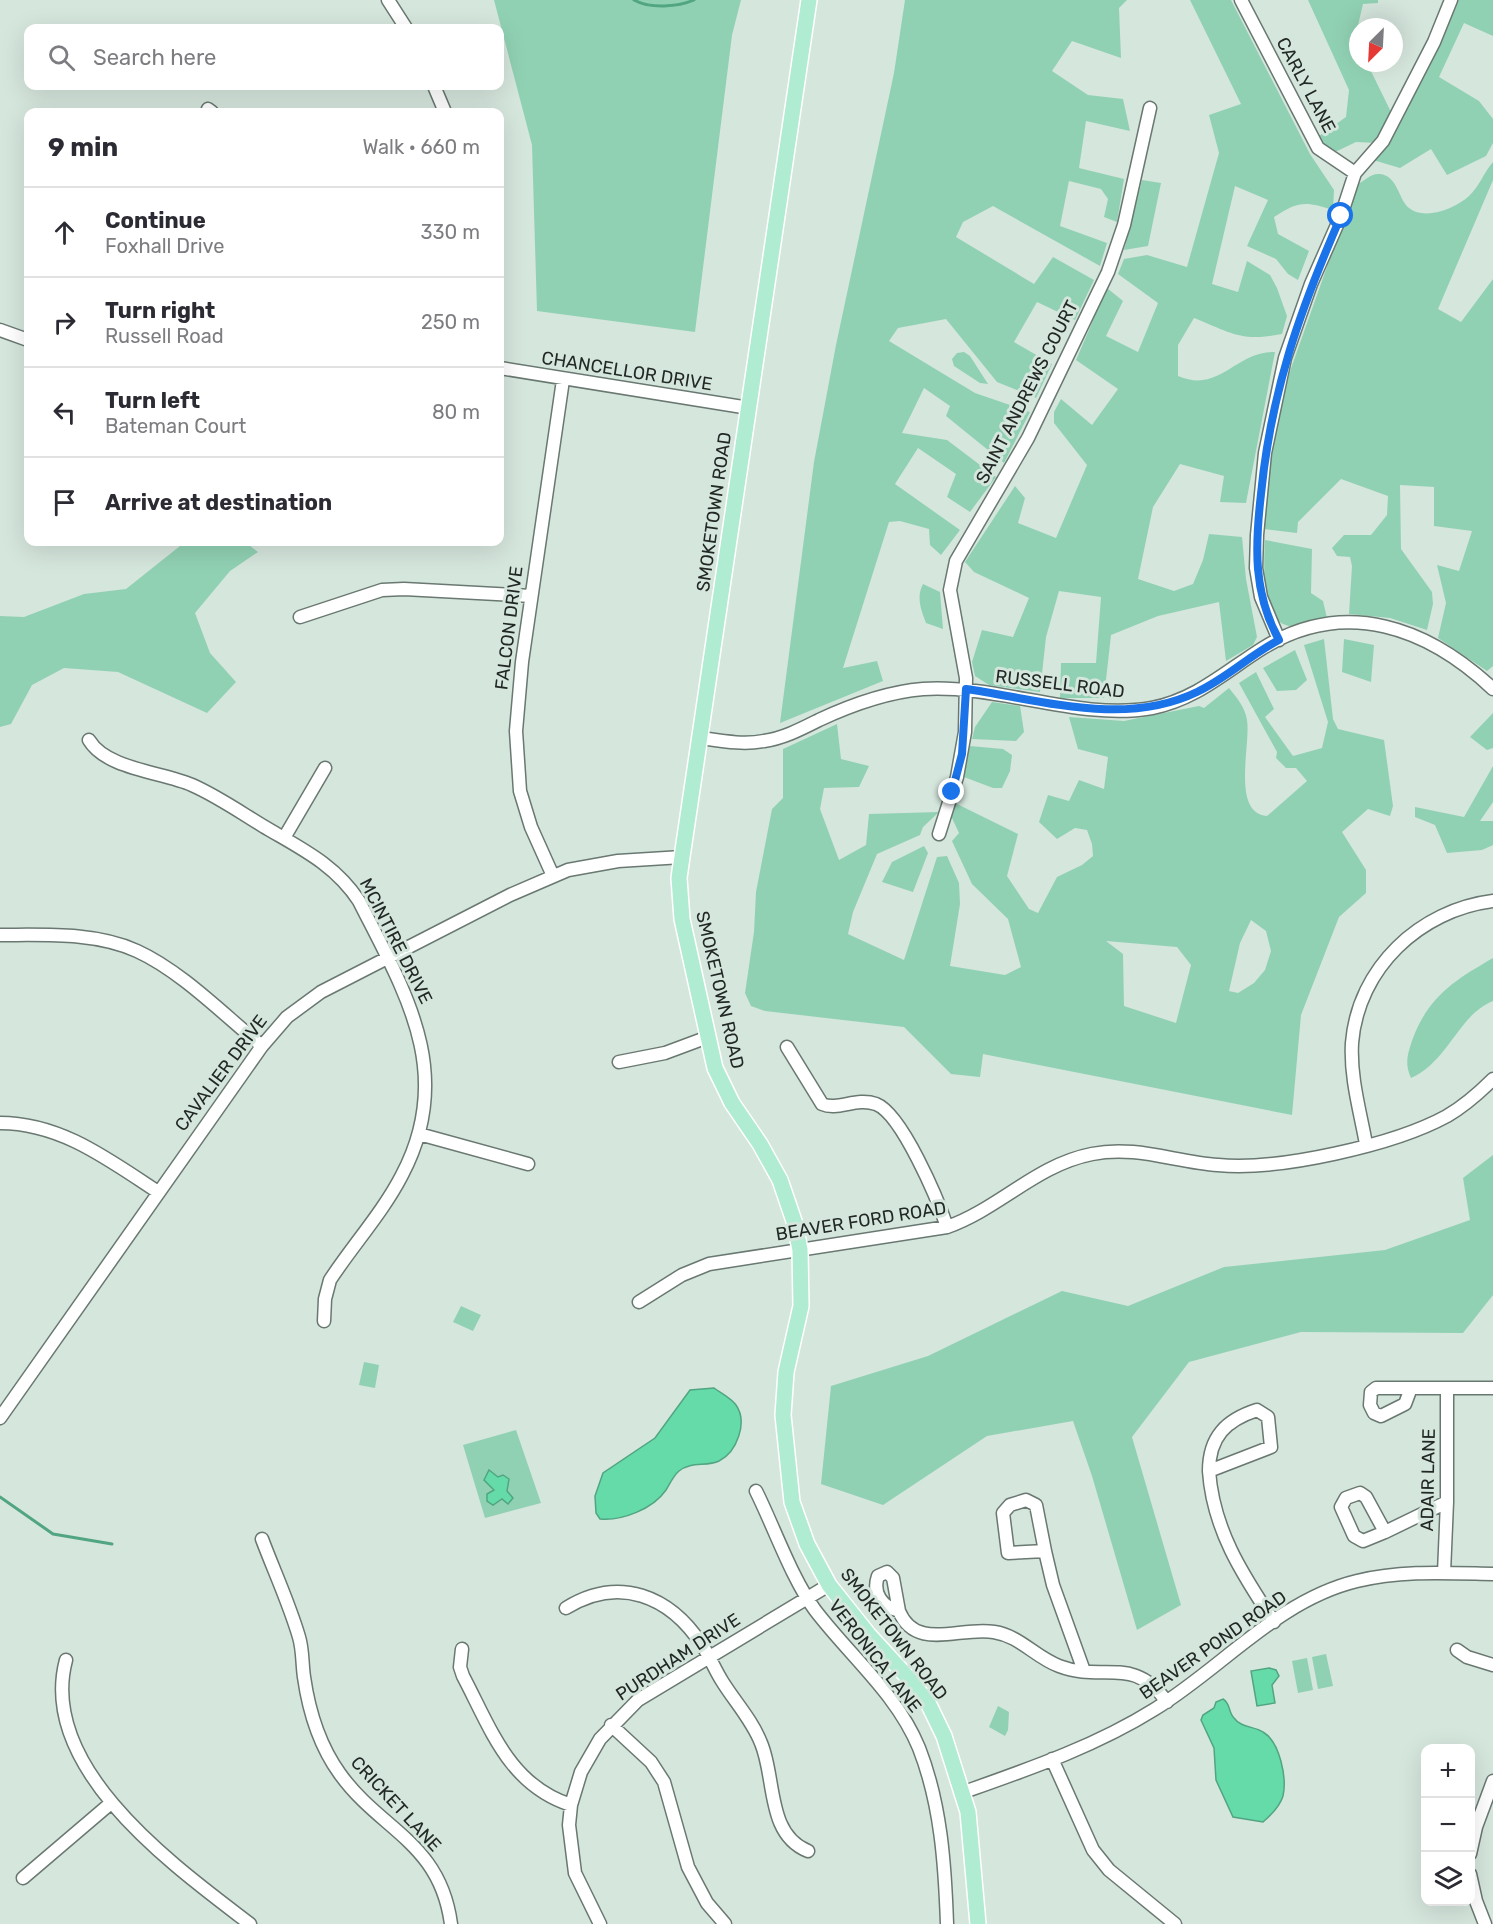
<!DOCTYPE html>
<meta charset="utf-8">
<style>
body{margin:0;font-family:Rubik,sans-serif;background:#f7f7f7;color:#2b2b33}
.controls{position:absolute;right:18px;bottom:18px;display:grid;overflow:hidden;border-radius:12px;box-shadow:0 6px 24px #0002}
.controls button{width:54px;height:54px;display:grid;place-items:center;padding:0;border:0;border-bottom:2px solid #e1e1e2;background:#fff;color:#2b2b33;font:30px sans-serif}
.compass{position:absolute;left:1349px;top:18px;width:54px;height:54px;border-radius:50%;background:#fff;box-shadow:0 6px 24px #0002;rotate:204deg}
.stop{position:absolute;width:18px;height:18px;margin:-14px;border:4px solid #1a73e8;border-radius:50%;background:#fff}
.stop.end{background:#1a73e8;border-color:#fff;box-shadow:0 2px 6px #0008}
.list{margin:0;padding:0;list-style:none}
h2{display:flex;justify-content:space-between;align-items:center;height:78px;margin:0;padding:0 24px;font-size:26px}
h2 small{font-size:20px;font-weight:400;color:#7c7c81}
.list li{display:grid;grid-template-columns:39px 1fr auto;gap:18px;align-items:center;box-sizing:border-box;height:90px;padding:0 24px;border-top:2px solid #e1e1e2}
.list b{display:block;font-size:22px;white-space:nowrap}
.list p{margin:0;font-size:20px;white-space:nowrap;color:#7c7c81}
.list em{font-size:20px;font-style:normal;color:#7c7c81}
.icon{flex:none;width:33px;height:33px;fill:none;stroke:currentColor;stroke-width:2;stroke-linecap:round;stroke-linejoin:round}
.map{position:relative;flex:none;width:1493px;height:1924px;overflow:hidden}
.search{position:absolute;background:#fff;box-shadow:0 6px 24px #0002;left:24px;top:24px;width:480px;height:66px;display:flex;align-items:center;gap:15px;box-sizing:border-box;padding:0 21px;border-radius:12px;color:#7c7c81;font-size:22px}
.panel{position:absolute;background:#fff;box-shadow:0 6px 24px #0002;left:24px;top:108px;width:480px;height:438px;border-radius:12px}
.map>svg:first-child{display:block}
.green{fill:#91d1b3;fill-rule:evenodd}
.water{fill:#65dba9;stroke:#51a581;stroke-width:1.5}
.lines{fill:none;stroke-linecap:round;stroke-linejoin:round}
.stream{stroke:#51a581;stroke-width:3}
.minor-casing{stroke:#697871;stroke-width:15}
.major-casing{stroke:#fff;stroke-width:18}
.minor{stroke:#fff;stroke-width:12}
.major{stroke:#afecd1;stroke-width:15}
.route{stroke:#1a73e8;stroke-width:8}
.labels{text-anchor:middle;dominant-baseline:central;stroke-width:6;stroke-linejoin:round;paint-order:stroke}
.street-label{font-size:18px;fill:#222825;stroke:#d5e6dd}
</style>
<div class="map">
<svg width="1493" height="1924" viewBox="0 0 1493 1924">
<rect width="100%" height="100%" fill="#d5e6dd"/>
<path class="green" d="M494,0H741L732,35L695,332L537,311L532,145Z
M905,0H1127L1119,8L1121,58L1072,41L1052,71L1088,95L1123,99L1130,131L1086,121L1079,168L1124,179L1117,222L1104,217L1108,199L1101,189L1069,181L1060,226L1107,243L1100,266L993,206L963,222L956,237L1034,284L1053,257L1094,280L1075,320L1037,302L1014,342L1052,364L1036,398L997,382L946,319L898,328L889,341L975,393L1030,412L1004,463L946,416L950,406L924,388L902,433L947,440L996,477L970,512L947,497L956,474L918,448L895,484L960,530L941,555L930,545L929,529L900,521L889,522L843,668L877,661L883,681L780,723L814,462L836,345L894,73Z
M1190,0H1231L1310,154L1334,190L1333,210C1306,201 1298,201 1274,217L1278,234L1309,251L1298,280L1288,274L1276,259L1247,246L1268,200L1235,186L1212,284L1238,292L1247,261L1270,275L1277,288L1287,316L1282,334C1240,342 1232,333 1194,318L1178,345V376C1220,394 1235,351 1275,352L1246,503L1220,502L1224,476L1180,464L1153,507L1138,579L1174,591L1193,584L1203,560L1209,534L1242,537L1246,579L1257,637L1253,645L1226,661L1219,602L1158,616L1111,635L1104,698H1060L1061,663H1096L1101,597L1059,591L1046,637L1040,692L989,685L975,676L972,662L982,630L1013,637L1029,598L974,572L965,562L1015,486L1025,498L1018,523L1056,538L1087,465L1054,423V412L1061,399L1092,425L1118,389L1076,360L1107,288L1123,301L1106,336L1138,352L1158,303L1118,274L1124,259L1147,255L1187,267L1219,153L1209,115L1241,104Z
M1308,0H1378V3L1363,4L1355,38L1358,44V63H1367L1391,112L1377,143L1356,142L1331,154L1319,136L1346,117L1349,90Z
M1458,0H1493V36L1464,23L1439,77L1479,101L1493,119V143L1486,156L1447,175L1431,149L1400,168L1373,160L1387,146Z
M1493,162V180L1438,309L1461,322L1493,279V666L1487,671L1438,638L1446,603L1437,565L1459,571L1472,531L1434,526V487L1400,485L1401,549L1432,592L1433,604L1427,630L1390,618L1349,614L1352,566L1350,557L1337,556L1332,548L1344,535H1371L1387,515L1388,496L1341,479L1298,522L1297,533L1264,529L1270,458L1289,374L1356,185C1365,181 1370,173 1380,174C1398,176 1398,199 1409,208C1425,221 1456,208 1469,196C1479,187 1484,172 1493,162Z
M1142,180L1161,183L1148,246L1124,250Z
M964,352L970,356L988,384L980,383L954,366L952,359L957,353Z
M1265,540L1312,549L1311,593L1323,601L1327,618C1315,621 1301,628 1289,626C1260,621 1264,562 1265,540Z
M185,542H245L258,552L230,571L195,613L210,653L236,682L207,713L118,672L64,668L32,685L11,724L0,727V616L24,617L84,594L126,589Z
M923,584L940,592L943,629L926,623C921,610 916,597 923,584Z
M1324,639L1333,719L1338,729L1384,740L1393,806L1390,816L1368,809L1342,832L1366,870V893L1339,917L1301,1015L1292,1115L983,1054L980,1077L951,1074L904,1027L765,1011L751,1006L745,993L754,932L756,892L772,809L783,798V749L837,724L841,759L869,766L859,787L824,788L820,809L839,860L866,845L869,814L939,812L923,827L920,835L877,854L853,912L848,934L904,960L937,857L947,856L959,883L960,904L950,966L1005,975L1021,967L1008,919L972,884L952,841L959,833L951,816L955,803L1018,834L1007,876L1029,909L1038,913L1057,877L1082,865L1093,856L1092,844L1087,830L1075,828L1057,839L1039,822L1048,795L1069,801L1079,780L1104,789L1108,757L1078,749L1069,717L1124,721L1199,706L1204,708L1229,688C1237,698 1245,707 1247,720C1251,745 1231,813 1267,816L1307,781L1296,768H1286L1276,758L1277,752L1239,683L1256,672L1274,709L1265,717L1293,756L1322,748L1328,722L1304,645ZM1251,920L1266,931L1271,951L1265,970L1254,983L1238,993L1229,991L1240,943ZM1106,941L1177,947L1191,965L1176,1023L1124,1006L1123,954Z
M1344,639L1374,645L1371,682L1342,672Z
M1295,650L1307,680L1296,690L1277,691L1263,668Z
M992,702L1020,706L1024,732L1016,741L972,739L975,727Z
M1493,713V748L1487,750L1470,737Z
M970,746L1003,749L1012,755L1010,771L1002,788H993L964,777Z
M1493,766V802L1480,821H1493V845L1482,850L1447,853L1435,825L1415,817V807L1464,817Z
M924,846L928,853L913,892L882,882L892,862Z
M1493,958V1001C1458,1015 1449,1061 1411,1078C1404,1063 1408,1053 1413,1038C1429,996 1455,980 1493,958Z
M1493,1155V1295L1463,1333L1301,1332L1189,1362L1132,1437L1181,1605L1137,1630L1092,1476L1073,1421L987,1436L883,1505L821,1484L831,1386L928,1356L1062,1291L1128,1306L1224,1267L1385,1250L1470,1220L1463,1178Z
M461,1306L481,1315L473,1331L453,1322Z
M364,1362L379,1365L375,1388L359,1385Z
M516,1430L541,1503L485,1518L463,1445Z
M1326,1654L1333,1686L1318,1689L1312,1657Z
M1307,1658L1313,1690L1298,1693L1292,1661Z
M998,1706L1009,1712L1008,1730L1005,1736L989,1727Z"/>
<path class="water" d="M714,1388C721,1393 731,1398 736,1405C748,1422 737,1452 719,1461C706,1467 691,1461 679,1471C673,1476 670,1484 666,1490C653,1509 622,1521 600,1519L596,1513L595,1496L603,1473L655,1438L690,1390Z
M489,1470L498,1477L503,1475L509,1479L507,1491L513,1498L508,1504L502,1499L493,1505L487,1501V1494L494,1490L484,1480Z
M1269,1668L1276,1670L1279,1676L1272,1685L1275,1703L1257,1706L1251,1671Z
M1223,1699C1231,1704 1228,1712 1234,1718C1241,1728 1254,1726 1263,1732C1280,1742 1287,1778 1283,1796C1280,1806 1270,1816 1263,1822L1233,1817L1216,1780L1214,1748L1201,1720L1203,1715L1214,1708L1216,1702Z"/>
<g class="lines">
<path class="stream" d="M634,0C650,9 678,7 694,0
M0,1497L53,1534L112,1544"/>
<g class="minor-casing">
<path id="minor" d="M388,0L406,28
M1241,0L1318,148L1355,173
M434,86L445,112
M208,109L212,112
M0,330L28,340
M500,368L749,408
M300,617L382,590L404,589L531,596
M1279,640L1261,597L1256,568L1257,535L1265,453L1285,358L1311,284L1341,216L1355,173L1383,141L1434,42L1451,0
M701,738C722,741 743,745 764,741C784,738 801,729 819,720C851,705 887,692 923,689C998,684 1079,721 1152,708C1197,699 1226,671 1263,648C1346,597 1428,628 1493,689
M89,740C106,769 162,772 192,785C217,796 240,812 263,826C300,848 335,864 359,901C405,992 456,1073 402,1175C383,1212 353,1245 330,1280L325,1299L324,1321
M939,834L957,777L965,732L966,678L950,590L956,561L1028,438L1108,272L1124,225L1150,108
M284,838L325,768
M553,876L531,827L520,791L516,731L522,662L563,380
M0,935C45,935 95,932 137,951C181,971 224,1015 262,1046
M787,1047L822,1104C838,1111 856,1097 876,1104C902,1114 938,1200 947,1227
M619,1062L665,1053L708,1037
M0,1123C61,1123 109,1160 158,1192
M419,1134L528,1164
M1366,1144C1360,1111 1350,1077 1352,1043C1358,968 1420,910 1493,901
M639,1302L682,1275L709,1264L947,1227C1000,1208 1036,1165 1092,1154C1135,1145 1175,1162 1218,1165C1278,1171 1394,1145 1447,1116C1464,1106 1479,1093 1493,1079
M1376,1388H1411L1405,1404L1381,1416L1374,1413L1370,1405L1371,1392Z
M1411,1388H1493
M1257,1410L1268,1417L1271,1447L1209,1471C1209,1437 1226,1420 1257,1410Z
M0,1418L262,1046L287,1017L321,992L510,895L568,870L618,861L682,857
M1209,1471C1213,1529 1242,1574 1274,1622
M756,1491C774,1527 792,1579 815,1610C850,1656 897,1694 919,1748C941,1804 945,1865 947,1924
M1360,1493L1366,1497L1385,1532L1363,1541L1354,1536L1341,1507L1346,1498Z
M1026,1500L1036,1505L1045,1551L1008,1553L1003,1513L1010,1505Z
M1385,1532L1447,1502
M262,1539C274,1571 289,1603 299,1637C303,1650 302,1664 304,1677C309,1712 319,1745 340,1774C381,1831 440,1842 451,1924
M1045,1551L1053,1585L1084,1671
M887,1572L893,1578L899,1611C882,1607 872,1593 878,1576Z
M1444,1573L1447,1502V1388
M566,1608C619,1575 670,1596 702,1645C710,1657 715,1670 722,1681C735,1702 752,1720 761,1743C776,1778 766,1834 808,1851
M899,1611C916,1652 960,1626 994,1632C1020,1636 1035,1657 1059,1666C1103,1683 1133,1654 1167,1702
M462,1649L460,1667L463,1676C491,1729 509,1785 571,1805
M1457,1650L1467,1657L1493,1665
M66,1660C37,1769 177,1868 250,1924
M611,1725L651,1762L664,1782L688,1867L707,1903L725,1924
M1052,1759L1093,1850L1109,1870L1175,1924
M964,1792C1029,1769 1096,1746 1155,1709C1222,1668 1278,1600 1357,1581C1402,1570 1447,1573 1493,1574
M1470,1854L1476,1827L1493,1781
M1470,1874L1476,1901L1485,1924
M23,1878L111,1803
M600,1924L575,1873L569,1825L571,1805L581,1772L600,1739L638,1700L829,1585"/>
</g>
<g class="major-casing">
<path id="major" d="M809,0L682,857L679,878L682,919L715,1068L732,1103L760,1144L780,1180L795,1224L800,1250L801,1306L786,1372L783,1415L792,1502L807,1544L829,1585L868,1634L912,1682L929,1705L944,1736L968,1812L978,1924"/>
</g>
<use href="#minor" class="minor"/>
<use href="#major" class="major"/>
</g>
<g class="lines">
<path class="route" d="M952,792L962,754L966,689C1042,700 1125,727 1197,692C1227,678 1250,655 1279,640C1253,593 1255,546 1261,494C1271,391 1300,310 1341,216"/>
</g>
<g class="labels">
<g class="street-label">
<text transform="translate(1306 85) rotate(62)">CARLY LANE</text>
<text transform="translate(627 371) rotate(9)">CHANCELLOR DRIVE</text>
<text transform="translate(1027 392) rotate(-63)">SAINT ANDREWS COURT</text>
<text transform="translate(714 512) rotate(-82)">SMOKETOWN ROAD</text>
<text transform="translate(509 628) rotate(-83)">FALCON DRIVE</text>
<text transform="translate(1060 684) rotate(7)">RUSSELL ROAD</text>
<text transform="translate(396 941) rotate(63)">MCINTIRE DRIVE</text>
<text transform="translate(720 990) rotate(77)">SMOKETOWN ROAD</text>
<text transform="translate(221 1073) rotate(-53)">CAVALIER DRIVE</text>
<text transform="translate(861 1221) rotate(-9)">BEAVER FORD ROAD</text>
<text transform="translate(1428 1480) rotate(-89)">ADAIR LANE</text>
<text transform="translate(894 1634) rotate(52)">SMOKETOWN ROAD</text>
<text transform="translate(1213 1645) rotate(-35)">BEAVER POND ROAD</text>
<text transform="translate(875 1656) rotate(52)">VERONICA LANE</text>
<text transform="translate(678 1657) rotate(-33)">PURDHAM DRIVE</text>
<text transform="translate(396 1804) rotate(47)">CRICKET LANE</text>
</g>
</g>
</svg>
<div class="controls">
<button>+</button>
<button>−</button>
<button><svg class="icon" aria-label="layers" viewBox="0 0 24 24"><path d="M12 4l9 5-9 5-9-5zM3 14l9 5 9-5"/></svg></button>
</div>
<svg class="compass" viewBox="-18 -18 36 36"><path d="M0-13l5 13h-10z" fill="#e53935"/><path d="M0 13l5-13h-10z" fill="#7c7c81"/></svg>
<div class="stop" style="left:1341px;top:216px"></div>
<div class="stop end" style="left:952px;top:792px"></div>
<div class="search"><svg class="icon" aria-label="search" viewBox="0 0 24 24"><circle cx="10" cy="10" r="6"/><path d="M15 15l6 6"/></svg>Search here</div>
<section class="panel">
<h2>9 min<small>Walk · 660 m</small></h2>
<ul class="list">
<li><svg class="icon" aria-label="ahead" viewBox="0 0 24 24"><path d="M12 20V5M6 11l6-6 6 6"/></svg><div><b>Continue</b><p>Foxhall Drive</p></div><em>330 m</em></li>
<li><svg class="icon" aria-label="right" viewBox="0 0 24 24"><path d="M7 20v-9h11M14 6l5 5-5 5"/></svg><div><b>Turn right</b><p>Russell Road</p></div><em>250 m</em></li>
<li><svg class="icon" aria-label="left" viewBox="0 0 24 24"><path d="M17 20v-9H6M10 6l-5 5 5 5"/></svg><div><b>Turn left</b><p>Bateman Court</p></div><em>80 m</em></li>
<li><svg class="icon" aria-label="arrive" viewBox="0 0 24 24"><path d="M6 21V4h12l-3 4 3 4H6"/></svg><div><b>Arrive at destination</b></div></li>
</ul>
</section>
</div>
